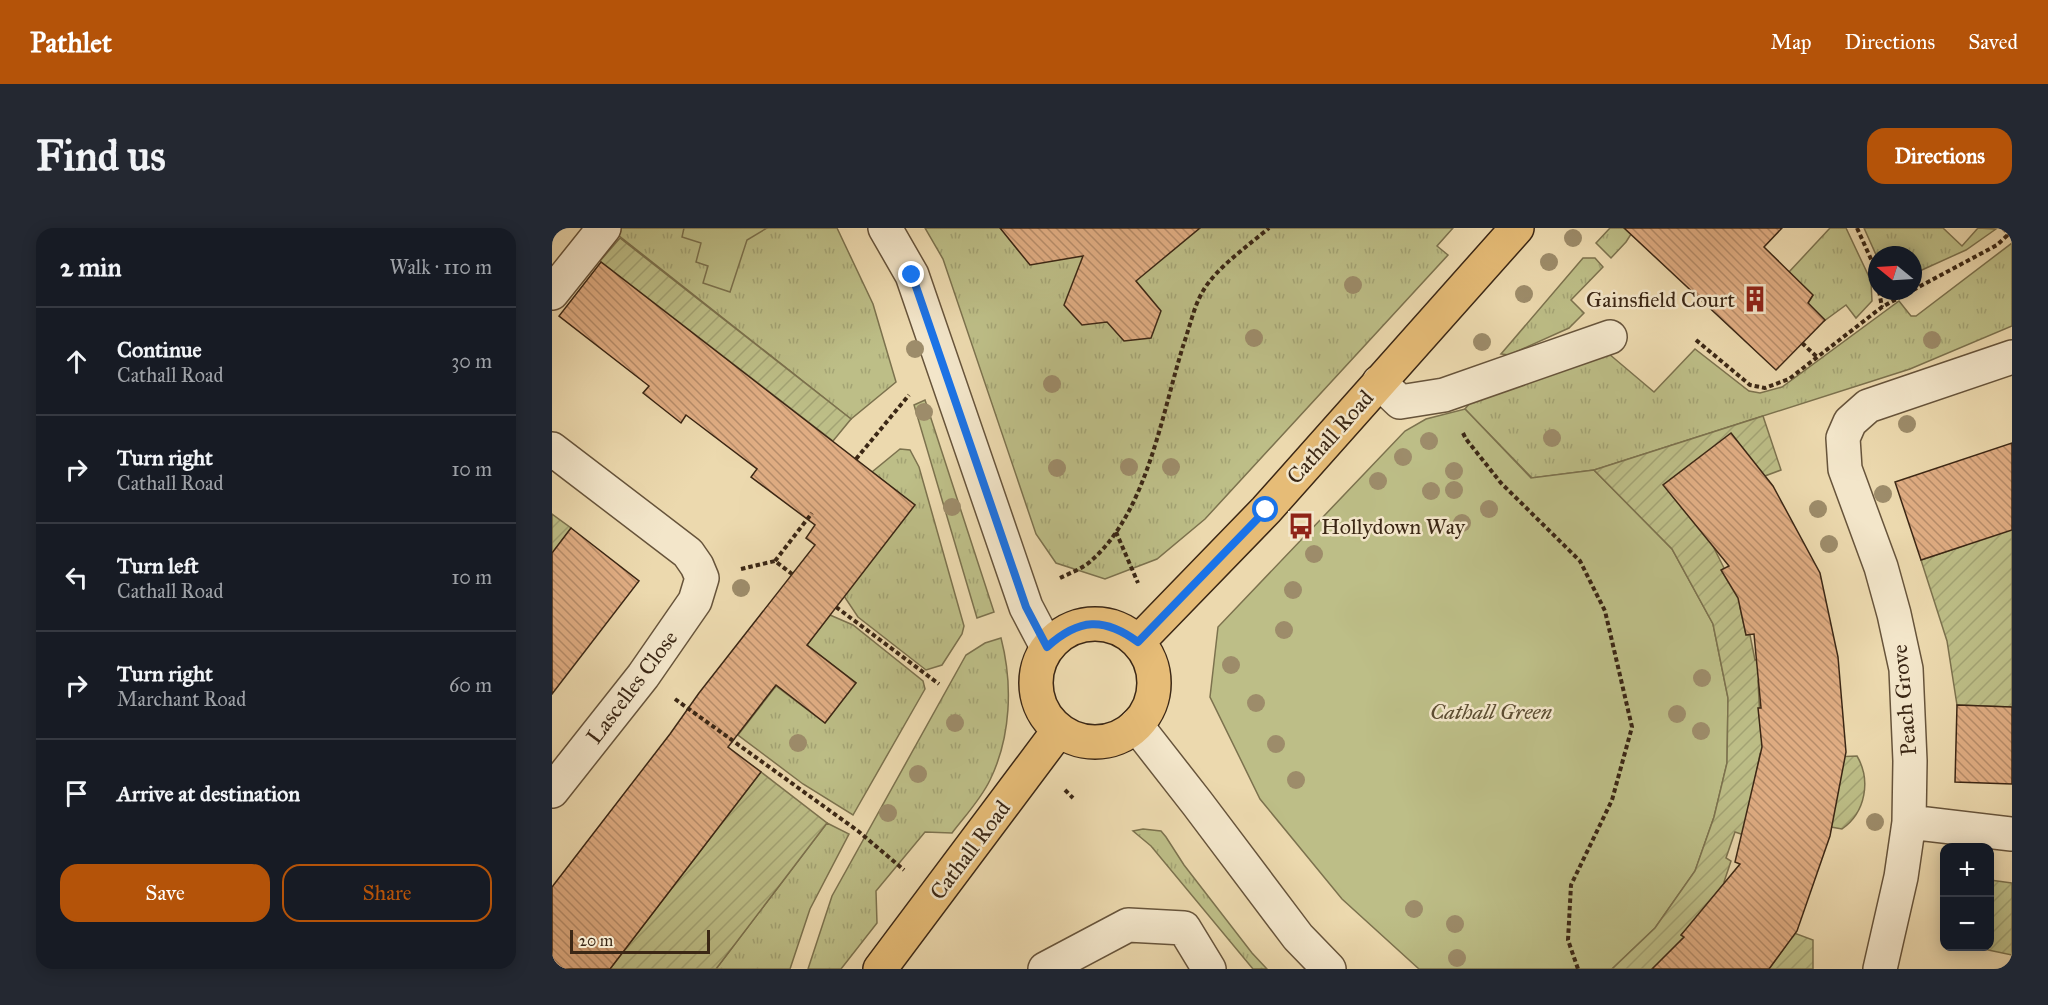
<!DOCTYPE html>
<meta charset="utf-8">
<style>
body{margin:0;font-family:"IM FELL Great Primer",serif;background:#242831;color:#f1f3f6}
.controls{position:absolute;right:18px;bottom:18px;display:grid;overflow:hidden;border-radius:12px;box-shadow:0 3px 15px #0003}
.controls button{width:54px;height:54px;display:grid;place-items:center;padding:0;border:0;border-bottom:2px solid #363941;background:#171b24;color:#f1f3f6;font:30px sans-serif}
.compass{position:absolute;left:1316px;top:18px;width:54px;height:54px;border-radius:50%;background:#171b24;box-shadow:0 3px 15px #0003;rotate:288deg}
.scale{position:absolute;left:18px;bottom:15px;width:140px;box-sizing:border-box;padding-left:6px;border:3px solid #3b2715;border-top:0;font-size:16px;line-height:21px;white-space:nowrap;color:#3b2715;-webkit-text-stroke:4px #f3e6ca;paint-order:stroke}
.stop{position:absolute;width:18px;height:18px;margin:-14px;border:4px solid #1a73e8;border-radius:50%;background:#fff}
.stop.end{background:#1a73e8;border-color:#fff;box-shadow:0 2px 6px #0008}
.list{margin:0;padding:0;list-style:none}
h2{display:flex;justify-content:space-between;align-items:center;height:78px;margin:0;padding:0 24px;font-size:26px}
h2 small{font-size:20px;font-weight:400;color:#9ea1a6}
.list li{display:grid;grid-template-columns:39px 1fr auto;gap:18px;align-items:center;box-sizing:border-box;height:108px;padding:0 24px;border-top:2px solid #363941}
.list b{display:block;font-size:22px;white-space:nowrap}
.list p{margin:0;font-size:20px;white-space:nowrap;color:#9ea1a6}
.list em{font-size:20px;font-style:normal;color:#9ea1a6}
.actions{display:flex;gap:12px;padding:18px 24px}
.actions a{flex:1;padding:14px 0;border:2px solid #b45309;border-radius:18px;text-align:center;font-size:21px;color:#b45309}
.actions .main{background:#b45309;color:#fff}
.icon{flex:none;width:33px;height:33px;fill:none;stroke:currentColor;stroke-width:2;stroke-linecap:round;stroke-linejoin:round}
.map{position:relative;flex:none;width:1460px;height:741px;overflow:hidden;border-radius:18px}
header{display:flex;align-items:center;gap:36px;box-sizing:border-box;height:84px;padding:0 30px;background:#b45309;color:#fff}
header strong{font-size:28px}
nav{display:flex;gap:33px;margin-inline-start:auto;font-size:21px}
.intro{display:flex;align-items:center;justify-content:space-between;box-sizing:border-box;height:144px;padding:0 36px}
h1{margin:0;font-size:42px}
.button{padding:15px 27px;border-radius:18px;background:#b45309;color:#fff;font-size:21px;font-weight:700}
main{display:flex;gap:36px;padding:0 36px}
aside{flex:1;background:#171b24;border-radius:18px;box-shadow:0 3px 15px #0003}
.map>svg:first-child{display:block}
.grass{fill:url(#grass-tufts);stroke:#7c724e;stroke-width:1.5}
.park{fill:#bdbe87;stroke:#7c724e;stroke-width:1.5}
.garden{fill:url(#garden-furrows);stroke:#7c724e;stroke-width:1.5}
.building{fill:url(#building-back-hatch);stroke:#3b2715;stroke-width:1.5}
.lines{fill:none;stroke-linecap:round;stroke-linejoin:round}
.minor-casing{stroke:#67543b;stroke-width:36}
.major-casing{stroke:#3b2715;stroke-width:36}
.path{stroke:#3b2715;stroke-width:4;stroke-dasharray:4.5 3;stroke-linecap:butt}
.minor{stroke:#f3e6ca;stroke-width:33}
.major{stroke:#e6bc77;stroke-width:33}
.tree{fill:#9d8c6a}
.route{stroke:#1a73e8;stroke-width:8}
.labels{text-anchor:middle;dominant-baseline:central;stroke-width:5;stroke-linejoin:round;paint-order:stroke}
.poi-label{font-size:22px;fill:#3b2715;stroke:#f3e6ca;text-anchor:end}
.street-label{font-size:22px;fill:#3b2715;stroke:#f3e6ca}
.park-label{font-size:22px;font-style:italic;fill:#5c4d32;stroke:#f3e6ca}
</style>
<header>
<strong>Pathlet</strong>
<nav><a>Map</a><a>Directions</a><a>Saved</a></nav>
</header>
<div class="intro"><h1>Find us</h1><a class="button">Directions</a></div>
<main>
<aside>
<h2>2 min<small>Walk · 110 m</small></h2>
<ul class="list">
<li><svg class="icon" aria-label="ahead" viewBox="0 0 24 24"><path d="M12 20V5M6 11l6-6 6 6"/></svg><div><b>Continue</b><p>Cathall Road</p></div><em>30 m</em></li>
<li><svg class="icon" aria-label="right" viewBox="0 0 24 24"><path d="M7 20v-9h11M14 6l5 5-5 5"/></svg><div><b>Turn right</b><p>Cathall Road</p></div><em>10 m</em></li>
<li><svg class="icon" aria-label="left" viewBox="0 0 24 24"><path d="M17 20v-9H6M10 6l-5 5 5 5"/></svg><div><b>Turn left</b><p>Cathall Road</p></div><em>10 m</em></li>
<li><svg class="icon" aria-label="right" viewBox="0 0 24 24"><path d="M7 20v-9h11M14 6l5 5-5 5"/></svg><div><b>Turn right</b><p>Marchant Road</p></div><em>60 m</em></li>
<li><svg class="icon" aria-label="arrive" viewBox="0 0 24 24"><path d="M6 21V4h12l-3 4 3 4H6"/></svg><div><b>Arrive at destination</b></div></li>
</ul>
<div class="actions"><a class="main">Save</a><a>Share</a></div>
</aside>
<div class="map">
<svg width="1460" height="741" viewBox="0 0 1460 741">
<defs>
<pattern id="grass-tufts" width="24" height="20" patternUnits="userSpaceOnUse" patternTransform="scale(1.5)"><rect width="24" height="20" fill="#bdbe87"/><path d="M3 7l-1-3M5 7V3M7 7l1-3M15 17l-1-3M17 17v-4M19 17l1-3" fill="none" stroke="#a3a374"/></pattern>
<pattern id="garden-furrows" width="10" height="10" patternUnits="userSpaceOnUse" patternTransform="scale(1.5)"><rect width="10" height="10" fill="#bdbe87"/><path d="M-1 1l2-2M0 10L10 0M9 11l2-2" fill="none" stroke="#a3a374"/></pattern>
<pattern id="building-back-hatch" width="6" height="6" patternUnits="userSpaceOnUse" patternTransform="scale(1.5)"><rect width="6" height="6" fill="#e0ad83"/><path d="M-1 5l2 2M0 0l6 6M5-1l2 2" fill="none" stroke="#b78d6a"/></pattern>
</defs>
<rect width="100%" height="100%" fill="#ecd9ae"/>
<filter id="stains"><feTurbulence type="fractalNoise" baseFrequency=".00333" numOctaves="4"/><feColorMatrix values="0 0 0 0 .2 0 0 0 0 .09 0 0 0 0 .02 0 0 0 .5 -.17"/></filter>
<radialGradient id="worn" r=".72"><stop offset=".6" stop-color="#630" stop-opacity="0"/><stop offset="1" stop-color="#630" stop-opacity=".3"/></radialGradient>
<path class="grass" d="M57,0H285L321,76L344,154L299,191Z
M373,0H901L885,18L896,27L653,291L605,331L553,351L504,335L484,306L391,31Z
M1058,0H1083L1074,14L1059,30L1044,15Z
M1278,0H1294L1319,53L1320,73L1304,90L1294,77L1272,93L1256,75L1261,67L1237,44Z
M1312,0H1391L1410,18L1426,0L1444,1L1414,22L1361,46V27H1325V29Z
M1460,15V98L1358,141L1042,242L980,250L913,181L921,171L1050,120L1102,164L1143,121L1197,163L1208,165L1230,159L1347,73L1359,88H1364Z
M1031,30H1043L1051,39L1019,72L1032,85L1017,100L957,127L949,126Z
M373,172L442,384L425,390L362,177Z
M348,221L358,222L367,239L412,398L410,406L390,437L374,442L306,389L292,368L362,277L320,244Z
M278,387L301,397L371,453L373,461L301,587L251,556L186,507L224,458L273,495L304,455L255,417Z
M449,410C461,456 459,509 438,552C429,571 413,588 400,605L373,604L324,663L325,695L289,741H256L280,668L414,427L433,415Z
M275,595L297,606L258,681L238,741H164Z
M591,601L609,603L614,609L632,637L700,725L715,741H701L599,618L581,603Z"/>
<path class="park" d="M132,0H215L195,12L178,64L151,55L156,38L144,34L149,15L130,9Z
M913,181L979,250L1042,242L1120,321L1161,396L1176,470L1175,535L1162,589L1143,643L1103,700L1060,741H867L790,671L708,571L658,469L666,399L853,203L874,191Z"/>
<path class="garden" d="M68,10L299,191L281,213L48,33Z
M1211,188L1229,242L1213,248L1160,316L1172,340L1170,342L1236,368L1188,379L1194,407H1198L1203,432L1218,429L1206,453L1209,509L1245,507L1255,530L1305,528C1319,552 1314,584 1290,601L1279,599L1208,526L1192,607L1183,604L1174,630L1179,633L1172,654L1207,667V692L1261,712V741H1217L1233,719L1165,670L1129,707L1137,713L1100,741H1060L1103,700L1143,643L1162,589L1175,535L1176,470L1161,396L1120,321L1042,242Z
M0,286L19,300L0,326Z
M1460,297V479L1405,477L1395,413L1369,332L1411,318Z
M209,544L275,595L164,741H58Z
M1438,652L1460,655V727L1422,719L1438,718Z"/>
<path class="building" d="M448,0H648L584,53L609,83L599,110L572,113L555,94L530,97L512,77L531,28L478,37Z
M1072,0H1230L1212,19L1261,67L1256,75L1273,92L1224,142Z
M49,34L363,277L255,417L304,455L273,495L224,457L176,519L209,544L58,741H0V659L118,506L147,465L263,317L254,310L263,297L199,249L205,241L134,187L129,195L91,165L97,158L7,88Z
M1179,205L1221,258L1268,345L1286,429L1294,524L1278,608L1245,703L1217,741H1100L1132,709L1129,707L1188,636L1183,634L1210,519L1206,480H1209L1202,406L1194,407L1186,370L1169,342L1177,338L1111,257Z
M1460,215V302L1369,332L1343,254Z
M19,300L87,353L0,466V325Z
M1405,477L1460,479V556L1403,554Z"/>
<g class="lines">
<g class="minor-casing">
<path id="minor" d="M333,0L360,47L474,379L495,419
M0,65L52,0
M827,154L848,174L892,167L1058,109
M0,221L136,325L145,338L150,350L143,373L91,448L0,563
M584,497L645,575L746,709L777,741
M1357,594L1460,606
M493,741L576,697L632,700L657,741
M1328,741L1349,649L1357,594L1358,533L1354,441L1342,386L1329,339L1293,241L1291,210L1298,194L1316,178L1460,129"/>
</g>
<g class="major-casing">
<path id="major" d="M484 455a59 59 0 1 1 118 0a59 59 0 1 1-118 0Z
M586,414L714,282L965,0
M328,741L507,502"/>
</g>
<path class="path" d="M1305,0L1323,40L1325,53
M1451,0L1458,7
M1361,62L1445,17L1460,3
M1327,63L1330,79
M1144,112L1198,157L1213,160L1237,151L1330,79L1359,63
M1250,115L1265,129
M911,205L914,211L949,255L1028,333L1053,383L1080,499L1060,572L1019,657L1016,712L1026,741
M304,231L357,167
M564,304L586,355
M223,333L260,285
M189,341L223,333L240,346
M508,350C518,345 532,340 540,332C596,282 610,184 632,115C638,98 642,78 651,63C664,40 697,17 717,0
M284,379L387,456
M123,471L306,603L352,642
M513,562L521,570"/>
<use href="#minor" class="minor"/>
<use href="#major" class="major"/>
</g>
<g class="tree">
<circle cx="1021" cy="10" r="9"/>
<circle cx="997" cy="34" r="9"/>
<circle cx="801" cy="57" r="9"/>
<circle cx="972" cy="66" r="9"/>
<circle cx="702" cy="110" r="9"/>
<circle cx="1380" cy="112" r="9"/>
<circle cx="930" cy="114" r="9"/>
<circle cx="363" cy="121" r="9"/>
<circle cx="500" cy="156" r="9"/>
<circle cx="372" cy="184" r="9"/>
<circle cx="1355" cy="196" r="9"/>
<circle cx="1000" cy="210" r="9"/>
<circle cx="877" cy="213" r="9"/>
<circle cx="851" cy="229" r="9"/>
<circle cx="577" cy="239" r="9"/>
<circle cx="619" cy="239" r="9"/>
<circle cx="505" cy="240" r="9"/>
<circle cx="902" cy="243" r="9"/>
<circle cx="826" cy="253" r="9"/>
<circle cx="902" cy="262" r="9"/>
<circle cx="879" cy="263" r="9"/>
<circle cx="1331" cy="266" r="9"/>
<circle cx="400" cy="279" r="9"/>
<circle cx="937" cy="281" r="9"/>
<circle cx="1266" cy="281" r="9"/>
<circle cx="910" cy="295" r="9"/>
<circle cx="1277" cy="316" r="9"/>
<circle cx="762" cy="326" r="9"/>
<circle cx="189" cy="360" r="9"/>
<circle cx="741" cy="362" r="9"/>
<circle cx="732" cy="402" r="9"/>
<circle cx="679" cy="437" r="9"/>
<circle cx="1150" cy="450" r="9"/>
<circle cx="704" cy="475" r="9"/>
<circle cx="1125" cy="486" r="9"/>
<circle cx="403" cy="495" r="9"/>
<circle cx="1149" cy="503" r="9"/>
<circle cx="246" cy="515" r="9"/>
<circle cx="724" cy="516" r="9"/>
<circle cx="366" cy="546" r="9"/>
<circle cx="744" cy="552" r="9"/>
<circle cx="336" cy="585" r="9"/>
<circle cx="1323" cy="594" r="9"/>
<circle cx="862" cy="681" r="9"/>
<circle cx="903" cy="696" r="9"/>
<circle cx="905" cy="730" r="9"/>
</g>
<g class="lines">
<path class="route" d="M360,47L474,379L495,419C527,390 552,389 586,414L714,282"/>
</g>
<defs>
<g id="building-bare" transform="scale(2.07)"><path d="M-4-6H4V6H1V3H-1V6H-4ZM-2.5-4.3h1.7v1.8h-1.7ZM.8-4.3h1.7v1.8H.8ZM-2.5-1h1.7V.8h-1.7ZM.8-1h1.7V.8H.8Z" fill="#8f2418" stroke="#f3e6ca" stroke-width="2.5" paint-order="stroke"/></g>
<g id="bus-bare" transform="scale(2.07)"><path d="M-5-6H5V4H4V6H2V4H-2V6H-4V4H-5ZM-3.5-4V0h7V-4ZM-3.5 1.2v1.5H-2V1.2ZM2 1.2v1.5H3.5V1.2Z" fill="#8f2418" stroke="#f3e6ca" stroke-width="2.5" paint-order="stroke"/></g>
</defs>
<g fill-rule="evenodd">
<use href="#building-bare" x="1203" y="71"/>
<use href="#bus-bare" x="749" y="298"/>
</g>
<g class="labels">
<g class="poi-label">
<text x="1183" y="71">Gainsfield Court</text>
<text x="769" y="298" text-anchor="start">Hollydown Way</text>
</g>
<g class="street-label">
<text transform="translate(778 209) rotate(-48)">Cathall Road</text>
<text transform="translate(80 459) rotate(-53)">Lascelles Close</text>
<text transform="translate(1352 472) rotate(-95)">Peach Grove</text>
<text transform="translate(418 622) rotate(-53)">Cathall Road</text>
</g>
<g class="park-label">
<text x="939" y="483">Cathall Green</text>
</g>
</g>
<rect width="100%" height="100%" filter="url(#stains)"/>
<rect width="100%" height="100%" fill="url(#worn)"/>
</svg>
<div class="controls">
<button>+</button>
<button>−</button>
</div>
<svg class="compass" viewBox="-18 -18 36 36"><path d="M0-13l5 13h-10z" fill="#e53935"/><path d="M0 13l5-13h-10z" fill="#9ea1a6"/></svg>
<div class="scale">20 m</div>
<div class="stop" style="left:714px;top:282px"></div>
<div class="stop end" style="left:360px;top:47px"></div>
</div>
</main>
